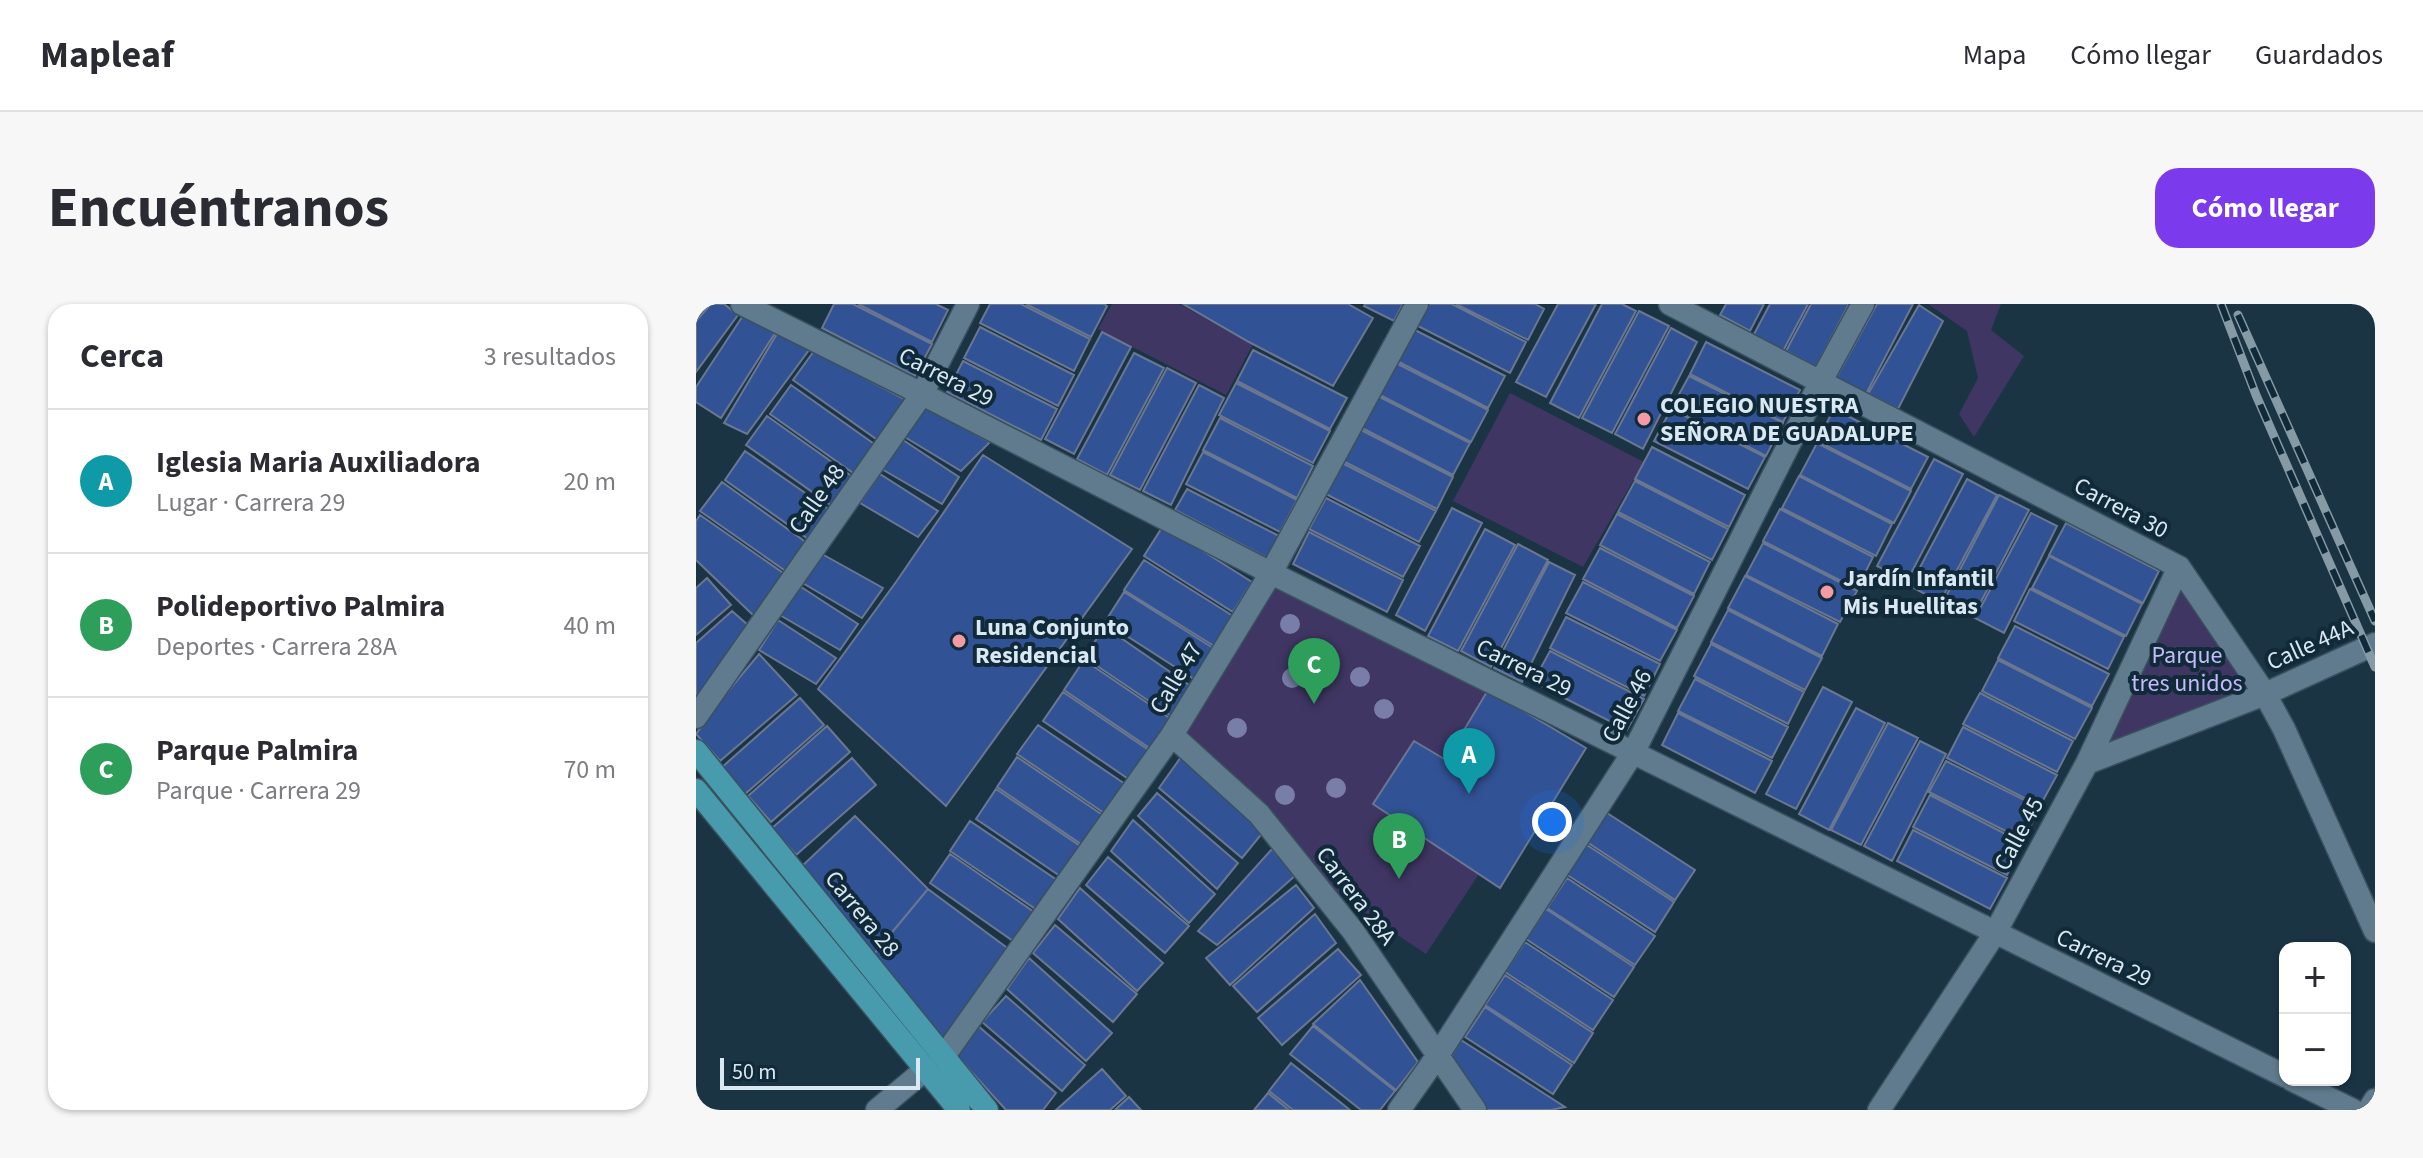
<!DOCTYPE html>
<html lang="es">
<meta charset="utf-8">
<style>
body{margin:0;font-family:"Source Sans 3",sans-serif;background:#f7f7f7;color:#2b2b33}
.controls{position:absolute;right:24px;bottom:24px;display:grid;overflow:hidden;border-radius:16px;box-shadow:0 2px 6px #0004}
.controls button{width:72px;height:72px;display:grid;place-items:center;padding:0;border:0;border-bottom:2px solid #e1e1e2;background:#fff;color:#2b2b33;font:40px sans-serif}
.scale{position:absolute;left:24px;bottom:20px;width:200px;box-sizing:border-box;padding-left:8px;border:4px solid #d9e8f2;border-top:0;font-size:22px;line-height:28px;white-space:nowrap;color:#d9e8f2;-webkit-text-stroke:6px #102a39;paint-order:stroke}
.you{position:absolute;left:856px;top:518px;width:28px;height:28px;margin:-20px;border:6px solid #fff;border-radius:50%;background:#1a73e8;box-shadow:0 0 0 12px #1a73e833}
.badge{display:grid;place-items:center;width:52px;height:52px;border-radius:50%;background:#7c3aed;color:#fff;font-size:26px;font-weight:700}
.pin{position:absolute;translate:-50% -66px;filter:drop-shadow(0 2px 4px #0008)}
.pin::after{content:'';position:absolute;top:42px;width:28px;height:24px;background:inherit;clip-path:polygon(0 0,100% 0,50% 100%)}
.list{margin:0;padding:0;list-style:none}
h2{display:flex;justify-content:space-between;align-items:center;height:104px;margin:0;padding:0 32px;font-size:34px}
h2 small{font-size:26px;font-weight:400;color:#7c7c81}
.list li{display:grid;grid-template-columns:52px 1fr auto;gap:24px;align-items:center;box-sizing:border-box;height:144px;padding:0 32px;border-top:2px solid #e1e1e2}
.list b{display:block;font-size:30px;white-space:nowrap}
.list p{margin:0;font-size:26px;white-space:nowrap;color:#7c7c81}
.list em{font-size:26px;font-style:normal;color:#7c7c81}
.map{position:relative;flex:none;width:1679px;height:806px;overflow:hidden;border-radius:24px}
header{display:flex;align-items:center;gap:48px;box-sizing:border-box;height:112px;padding:0 40px;background:#fff;border-bottom:2px solid #e1e1e2}
header strong{font-size:38px}
nav{display:flex;gap:44px;margin-inline-start:auto;font-size:28px}
.intro{display:flex;align-items:center;justify-content:space-between;box-sizing:border-box;height:192px;padding:0 48px}
h1{margin:0;font-size:56px}
.button{padding:20px 36px;border-radius:24px;background:#7c3aed;color:#fff;font-size:28px;font-weight:700}
main{display:flex;gap:48px;padding:0 48px}
aside{flex:1;background:#fff;border-radius:24px;box-shadow:0 2px 6px #0004}
.map>svg:first-child{display:block}
.green{fill:#3f3663}
.building{fill:#325296;stroke:#6a7790;stroke-width:2}
.lines{fill:none;stroke-linecap:round;stroke-linejoin:round}
.minor-casing{stroke:#3a515e;stroke-width:25}
.primary-casing{stroke:#3a515e;stroke-width:25}
.minor{stroke:#5f7b8d;stroke-width:22}
.primary{stroke:#489bad;stroke-width:22}
.rail-casing{stroke:#869aa6;stroke-width:9}
.rail{stroke:#102a39;stroke-width:6;stroke-dasharray:18;stroke-linecap:butt}
.tree{fill:#787ea8}
.poi-dot{fill:#f49aa4;stroke:#102a39;stroke-width:3}
.labels{text-anchor:middle;dominant-baseline:central;stroke-width:8;stroke-linejoin:round;paint-order:stroke}
.street-label{font-size:24px;fill:#d9e8f2;stroke:#102a39}
.poi-label{font-size:24px;font-weight:bold;fill:#d9e8f2;stroke:#102a39;text-anchor:start}
.park-label{font-size:24px;fill:#c4bbfa;stroke:#102a39}
</style>
<header>
<strong>Mapleaf</strong>
<nav><a>Mapa</a><a>Cómo llegar</a><a>Guardados</a></nav>
</header>
<div class="intro"><h1>Encuéntranos</h1><a class="button">Cómo llegar</a></div>
<main>
<aside>
<h2>Cerca<small>3 resultados</small></h2>
<ul class="list">
<li><span class="badge" style="background:#0f9aa8">A</span><div><b>Iglesia Maria Auxiliadora</b><p>Lugar · Carrera 29</p></div><em>20 m</em></li>
<li><span class="badge" style="background:#2e9e5b">B</span><div><b>Polideportivo Palmira</b><p>Deportes · Carrera 28A</p></div><em>40 m</em></li>
<li><span class="badge" style="background:#2e9e5b">C</span><div><b>Parque Palmira</b><p>Parque · Carrera 29</p></div><em>70 m</em></li>
</ul>
</aside>
<div class="map">
<svg width="1679" height="806" viewBox="0 0 1679 806">
<rect width="100%" height="100%" fill="#1a3444"/>
<path class="green" d="M416,0H483L557,40L530,91L402,25Z
M1232,0H1305L1295,26L1328,52L1278,133L1263,110L1282,74L1271,27Z
M814,89L948,158L887,263L757,197Z
M575,269L792,386L750,456L718,437L677,500L783,570L730,650L624,579L476,431Z
M1484,277L1559,385L1405,445Z"/>
<path class="building" d="M15,0H28L42,11L0,68V17Z
M138,0H157L236,40L219,72L126,24Z
M162,0H240L252,6L236,38Z
M294,0H325L394,35L378,67L284,19Z
M330,0H408L411,2L395,33Z
M487,0H652L677,14L637,82L553,38Z
M669,0H707L698,17L668,2Z
M731,0H756L830,38L814,69L720,21Z
M760,0H839L848,5L832,36Z
M862,0H900L850,93L820,78Z
M906,0H926L940,7L883,114L854,99Z
M1030,0H1068L1054,27L1024,11Z
M1074,0H1112L1087,47L1057,32Z
M1115,0H1153L1120,63L1090,47Z
M1181,0H1217L1170,90L1140,74Z
M1223,1L1247,17L1202,105L1172,90Z
M943,7L973,22L916,129L886,114Z
M48,10L79,29L25,114L0,98V83Z
M284,23L378,71L362,102L268,54Z
M715,24L809,72L792,104L699,56Z
M975,24L1001,38L947,145L919,130Z
M82,28L113,46L51,130L28,119Z
M406,28L435,43L378,150L349,135Z
M1010,38L1104,86L1087,118L994,70Z
M557,46L651,94L634,125L541,77Z
M118,47L212,97L183,137L97,76Z
M438,49L468,64L411,171L381,155Z
M267,57L361,105L345,136L251,88Z
M698,58L792,106L775,138L682,90Z
M471,64L500,79L444,186L414,171Z
M993,72L1087,119L1070,152L976,103Z
M540,79L634,127L617,159L523,111Z
M95,81L181,142L160,171L74,110Z
M503,81L528,94L475,201L447,187Z
M680,91L774,139L757,171L664,123Z
M226,101L294,138L265,167L207,132Z
M975,105L1069,153L1052,185L958,137Z
M1138,105L1232,153L1215,185L1121,137Z
M71,112L157,173L136,202L50,141Z
M524,114L617,162L601,194L507,146Z
M663,125L757,173L741,205L647,157Z
M204,134L263,173L246,200L184,164Z
M1121,139L1215,187L1198,219L1104,171Z
M956,143L1049,191L1033,223L939,175Z
M49,147L135,207L115,237L29,176Z
M507,148L601,196L584,228L490,180Z
M287,151L436,245L250,502L122,385L200,278Z
M1238,155L1267,170L1211,277L1181,262Z
M646,159L740,207L723,238L630,190Z
M184,170L242,207L222,233L164,199Z
M1103,172L1196,220L1180,252L1086,204Z
M1271,175L1301,191L1244,298L1214,282Z
M939,177L1032,225L1016,256L922,208Z
M26,178L111,239L91,268L4,207Z
M491,185L583,232L571,254L479,206Z
M1303,191L1333,206L1277,313L1247,298Z
M630,194L724,242L707,273L613,225Z
M756,204L786,219L729,327L700,311Z
M1084,205L1177,253L1161,285L1067,237Z
M1335,209L1361,222L1308,329L1279,314Z
M921,210L1014,258L998,290L904,241Z
M4,211L90,271L60,314L0,256V217Z
M1370,219L1463,267L1447,299L1353,251Z
M467,222L556,278L537,308L448,252Z
M789,225L819,241L762,347L732,332Z
M613,228L707,276L691,308L597,260Z
M1067,239L1161,287L1144,318L1050,271Z
M822,240L852,256L795,363L765,347Z
M904,244L998,292L981,324L887,275Z
M126,250L187,284L166,314L105,278Z
M1353,252L1446,300L1430,332L1336,284Z
M448,256L537,312L518,342L428,286Z
M853,258L879,271L826,378L798,364Z
M1049,272L1142,320L1126,352L1032,304Z
M11,274L35,301L0,331V284Z
M887,278L981,326L964,357L870,309Z
M102,281L162,320L144,346L82,310Z
M1334,285L1428,333L1412,365L1318,317Z
M428,288L517,344L498,375L409,318Z
M1032,306L1126,354L1109,386L1015,338Z
M36,307L53,322L0,397V339Z
M870,313L964,360L948,392L854,344Z
M82,316L140,354L120,380L63,346Z
M1319,322L1413,370L1396,402L1302,354Z
M409,323L496,383L475,412L388,353Z
M1015,340L1108,388L1092,420L998,372Z
M854,347L948,395L931,426L837,378Z
M63,350L101,391L24,457L0,430L28,392Z
M388,356L475,415L455,445L368,386Z
M1302,356L1396,404L1379,435L1286,387Z
M999,375L1092,423L1076,454L982,407Z
M1127,383L1156,398L1100,505L1070,490Z
M792,386L890,444L804,584L677,500L718,437L750,456Z
M367,388L454,447L434,476L347,417Z
M1284,389L1377,437L1361,468L1267,420Z
M104,394L128,421L48,491L25,464Z
M1160,404L1189,419L1133,526L1103,510Z
M982,409L1076,457L1059,489L966,441Z
M1192,419L1222,434L1165,541L1135,526Z
M342,421L429,480L408,509L321,450Z
M131,422L154,448L75,518L52,492Z
M1267,423L1361,471L1344,502L1251,454Z
M1224,437L1250,450L1196,557L1168,542Z
M321,453L408,512L388,542L301,483Z
M485,453L568,527L546,554L463,484Z
M156,454L180,481L100,551L76,524Z
M1250,457L1344,504L1327,536L1233,488Z
M300,485L387,544L367,574L280,515Z
M461,489L542,559L521,585L442,512Z
M1234,491L1327,539L1311,571L1217,523Z
M911,509L999,566L979,596L891,538Z
M159,512L232,585L178,650L105,563Z
M437,516L519,590L493,619L415,547Z
M274,517L361,576L341,606L254,547Z
M1217,526L1311,574L1294,605L1201,557Z
M891,541L978,598L959,628L870,570Z
M576,545L600,571L521,641L502,627Z
M254,550L341,610L320,639L234,579Z
M412,553L493,622L469,649L390,581Z
M871,574L959,632L939,661L851,604Z
M600,581L618,604L534,681L510,654Z
M384,584L467,659L441,687L362,615Z
M232,585L314,646L248,739L178,650Z
M850,605L938,663L918,693L830,635Z
M619,610L640,639L561,708L537,682Z
M359,621L441,690L417,718L337,649Z
M829,638L917,696L897,726L809,668Z
M642,645L665,671L586,741L562,714Z
M333,654L416,729L390,757L311,685Z
M809,671L897,729L878,759L789,701Z
M664,676L722,758L700,786L617,720Z
M310,692L389,761L366,787L286,718Z
M789,703L876,761L857,790L769,733Z
M281,721L360,789L347,806H310L261,752Z
M617,722L699,787L684,806H665L594,750Z
M765,736L869,803L855,806H791L754,754Z
M595,759L654,806H597L573,787Z
M406,765L430,792L414,806H360Z
M572,789L593,806H558Z
M433,793L445,806H419Z"/>
<g class="lines">
<g class="minor-casing">
<path id="minor" d="M46,0L226,90L575,269L1589,772
M974,0L1483,263L1569,390L1588,425L1679,627
M0,413L226,90L272,0
M476,431L563,510L657,627L779,806
M1391,459L1569,390L1679,340
M248,752L476,431L575,269L721,0
M1596,776L1657,806
M181,806L230,765
M703,806L742,751L938,447L1125,77L1167,0
M1183,806L1299,629L1391,459L1483,263
M1673,806L1679,796"/>
</g>
<g class="primary-casing">
<path id="primary" d="M0,447L291,806
M0,486L263,806"/>
</g>
<use href="#minor" class="minor"/>
<use href="#primary" class="primary"/>
<g class="rail-casing">
<path id="rail" d="M1525,0L1560,91L1679,363
M1542,11L1679,317"/>
</g>
<use href="#rail" class="rail"/>
</g>
<g class="tree">
<circle cx="594" cy="320" r="10"/>
<circle cx="664" cy="373" r="10"/>
<circle cx="596" cy="374" r="10"/>
<circle cx="688" cy="405" r="10"/>
<circle cx="541" cy="424" r="10"/>
<circle cx="640" cy="484" r="10"/>
<circle cx="589" cy="491" r="10"/>
</g>
<g class="poi-dot">
<circle cx="948" cy="115" r="8"/>
<circle cx="1131" cy="288" r="8"/>
<circle cx="263" cy="337" r="8"/>
</g>
<g class="labels">
<g class="street-label">
<text transform="translate(250 73) rotate(27)">Carrera 29</text>
<text transform="translate(121 195) rotate(-55)">Calle 48</text>
<text transform="translate(1425 204) rotate(28)">Carrera 30</text>
<text transform="translate(1614 341) rotate(-24)">Calle 44A</text>
<text transform="translate(828 364) rotate(26)">Carrera 29</text>
<text transform="translate(480 374) rotate(-59)">Calle 47</text>
<text transform="translate(931 402) rotate(-62)">Calle 46</text>
<text transform="translate(1323 530) rotate(-62)">Calle 45</text>
<text transform="translate(660 592) rotate(53)">Carrera 28A</text>
<text transform="translate(166 610) rotate(51)">Carrera 28</text>
<text transform="translate(1408 654) rotate(26)">Carrera 29</text>
</g>
<g class="poi-label">
<text x="964" y="101">COLEGIO NUESTRA<tspan x="964" dy="28">SEÑORA DE GUADALUPE</tspan></text>
<text x="1147" y="274">Jardín Infantil<tspan x="1147" dy="28">Mis Huellitas</tspan></text>
<text x="279" y="323">Luna Conjunto<tspan x="279" dy="28">Residencial</tspan></text>
</g>
<g class="park-label">
<text x="1491" y="351">Parque<tspan x="1491" dy="28">tres unidos</tspan></text>
</g>
</g>
</svg>
<div class="controls">
<button>+</button>
<button>−</button>
</div>
<div class="scale">50 m</div>
<div class="you"></div>
<div class="pin badge" style="left:773px;top:490px;background:#0f9aa8">A</div>
<div class="pin badge" style="left:703px;top:575px;background:#2e9e5b">B</div>
<div class="pin badge" style="left:618px;top:400px;background:#2e9e5b">C</div>
</div>
</main>
